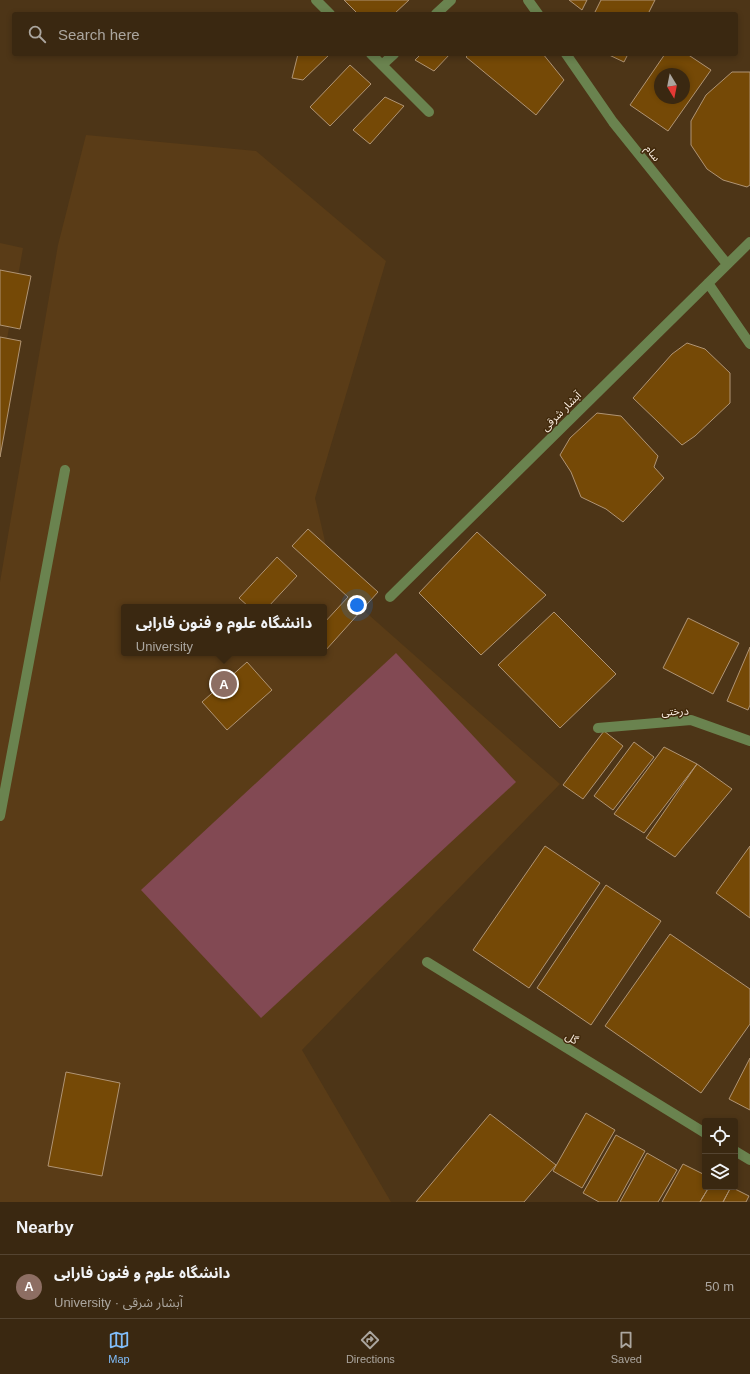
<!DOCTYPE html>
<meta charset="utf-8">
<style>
body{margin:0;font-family:Arial,"Noto Sans Arabic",sans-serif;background:#41301a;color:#f1f3f6}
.controls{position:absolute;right:12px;bottom:12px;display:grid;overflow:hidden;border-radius:4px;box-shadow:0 2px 6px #0003}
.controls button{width:36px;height:36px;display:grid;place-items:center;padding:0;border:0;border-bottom:1px solid #544431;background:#3a2811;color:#f1f3f6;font:20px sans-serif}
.compass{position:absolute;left:654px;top:68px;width:36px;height:36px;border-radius:50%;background:#3a2811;box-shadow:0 2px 6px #0003;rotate:170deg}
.you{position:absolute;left:357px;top:605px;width:14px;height:14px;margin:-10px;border:3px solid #fff;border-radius:50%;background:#1a73e8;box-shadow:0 0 0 6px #1a73e833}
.badge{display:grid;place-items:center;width:26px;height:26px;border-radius:50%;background:#80bdfa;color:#fff;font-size:13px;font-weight:700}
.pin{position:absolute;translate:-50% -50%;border:2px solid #fff;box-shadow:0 1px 4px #0006}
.popup{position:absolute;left:121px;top:604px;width:206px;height:52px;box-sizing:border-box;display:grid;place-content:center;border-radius:4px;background:#3a2811;filter:drop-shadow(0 1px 3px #0005);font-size:13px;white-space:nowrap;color:#aba69f}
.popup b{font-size:15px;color:#f1f3f6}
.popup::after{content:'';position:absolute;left:50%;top:100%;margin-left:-8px;border:8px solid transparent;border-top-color:#3a2811}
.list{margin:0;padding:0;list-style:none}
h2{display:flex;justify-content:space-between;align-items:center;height:52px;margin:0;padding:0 16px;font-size:17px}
h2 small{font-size:13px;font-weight:400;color:#aba69f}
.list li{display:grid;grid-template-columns:26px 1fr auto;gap:12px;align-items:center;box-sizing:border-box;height:64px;padding:0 16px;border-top:1px solid #544431}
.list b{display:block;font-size:15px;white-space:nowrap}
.list p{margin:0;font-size:13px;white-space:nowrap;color:#aba69f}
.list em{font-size:13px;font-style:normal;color:#aba69f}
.icon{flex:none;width:22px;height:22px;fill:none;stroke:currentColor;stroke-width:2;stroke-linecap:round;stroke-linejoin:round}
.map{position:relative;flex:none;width:750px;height:1202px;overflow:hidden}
.search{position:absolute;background:#3a2811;box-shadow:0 2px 6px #0003;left:12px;right:12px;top:12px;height:44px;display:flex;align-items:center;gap:10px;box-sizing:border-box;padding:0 14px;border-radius:4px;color:#aba69f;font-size:15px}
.sheet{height:116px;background:#3a2811}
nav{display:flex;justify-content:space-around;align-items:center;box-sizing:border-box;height:56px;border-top:1px solid #544431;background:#3a2811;font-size:11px;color:#aba69f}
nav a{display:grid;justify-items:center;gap:2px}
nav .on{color:#80bdfa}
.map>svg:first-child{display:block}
.built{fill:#5a3c17;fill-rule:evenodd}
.green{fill:#824953}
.building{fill:#754906;stroke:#b09474;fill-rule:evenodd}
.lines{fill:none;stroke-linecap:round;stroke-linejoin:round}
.minor{stroke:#6a834f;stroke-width:10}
.labels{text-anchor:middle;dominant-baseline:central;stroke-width:3;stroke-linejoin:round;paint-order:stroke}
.street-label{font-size:11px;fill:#fdf0e3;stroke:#422a0c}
</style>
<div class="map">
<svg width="750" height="1202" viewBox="0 0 750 1202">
<rect width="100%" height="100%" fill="#4d3517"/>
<path class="built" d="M86,135L256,151L386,261L315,498L335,585L560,784L302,1050L391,1202H0V582L58,245ZM124,607H324V653H124Z
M0,243L23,248L0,379Z"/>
<path class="green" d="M396,653L516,782L261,1018L141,890Z"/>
<path class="building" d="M344,0H409L394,14H358Z
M569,0H587L582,10Z
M601,0H655L648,14H594Z
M298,54H330L303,80L292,78Z
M421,54H450L434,71L415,60Z
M469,54H543L564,80L536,115L466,57Z
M607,54H628L624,62Z
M665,54H687L711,70L668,131L630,105ZM660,74H684V98H660Z
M350,65L371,84L330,126L310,107Z
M732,72H750V185L747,187L723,180L707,169L691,145V121L706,95Z
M385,97L404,106L370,144L353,130Z
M0,270L31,276L20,329L0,325Z
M0,337L21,341L0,457Z
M687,343L705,349L730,373V403L695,436L682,445L633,398L672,354Z
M597,413L621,416L658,456L654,467L664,478L623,522L606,509L581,497L571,472L560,455L570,438Z
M308,529L378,592L325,651L324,623L348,597L292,546Z
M477,532L546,595L481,655L419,593Z
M277,557L297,576L268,607H249L239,598Z
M554,612L616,674L560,728L498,665Z
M688,618L739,643L713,694L663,668Z
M750,647V705L748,710L727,701Z
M247,662L272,690L227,730L202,702Z
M604,731L623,746L583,799L563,785Z
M634,742L654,757L613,810L594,796Z
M664,747L697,764L644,833L614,814Z
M697,764L732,789L675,857L646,838Z
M545,846L600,883L529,988L473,950Z
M750,846V918L716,893Z
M606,885L661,921L591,1025L537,988Z
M670,934L750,989V1024L701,1093L605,1026Z
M750,1058V1110L729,1099Z
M66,1072L120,1083L102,1176L48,1166Z
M586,1113L615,1130L582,1188L553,1171Z
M490,1114L556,1165L524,1202H416Z
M616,1135L645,1151L617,1202H599L583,1193Z
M647,1153L677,1170L658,1202H620Z
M683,1164L705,1175V1187H709L700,1202H662Z
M709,1187H731L723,1202H700Z
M731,1187L749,1196L746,1202H723Z"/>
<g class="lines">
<path class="minor" d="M316,0L330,14
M528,0L538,14
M436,14L451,0
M371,54L429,112
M566,54L613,122L727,264
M382,65L394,54
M708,283L750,344
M390,597L750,242
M598,728L691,720L750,741
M0,816L65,470
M427,962L705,1133
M735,1151L750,1160"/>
</g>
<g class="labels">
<g class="street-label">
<text transform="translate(653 153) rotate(51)">سام</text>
<text transform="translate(561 411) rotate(-45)">آبشار شرقی</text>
<text transform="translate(675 711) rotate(-2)">درختی</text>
<text transform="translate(572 1038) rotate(32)">گل</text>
</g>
</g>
</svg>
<div class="controls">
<button><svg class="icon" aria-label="locate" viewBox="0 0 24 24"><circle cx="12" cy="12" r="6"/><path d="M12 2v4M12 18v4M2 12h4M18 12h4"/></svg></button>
<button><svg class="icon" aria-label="layers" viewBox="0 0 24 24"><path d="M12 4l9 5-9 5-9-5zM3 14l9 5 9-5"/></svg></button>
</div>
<svg class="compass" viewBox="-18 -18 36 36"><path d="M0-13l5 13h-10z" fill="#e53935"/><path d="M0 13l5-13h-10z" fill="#aba69f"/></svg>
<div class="you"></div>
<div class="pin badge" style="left:224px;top:684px;background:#8d6e63">A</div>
<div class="popup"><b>دانشگاه علوم و فنون فارابی</b>University</div>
<div class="search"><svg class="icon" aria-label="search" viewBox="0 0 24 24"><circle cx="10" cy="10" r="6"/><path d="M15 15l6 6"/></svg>Search here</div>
</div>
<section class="sheet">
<h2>Nearby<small></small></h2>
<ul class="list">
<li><span class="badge" style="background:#8d6e63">A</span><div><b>دانشگاه علوم و فنون فارابی</b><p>University · آبشار شرقی</p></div><em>50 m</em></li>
</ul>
</section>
<nav>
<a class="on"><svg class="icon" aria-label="map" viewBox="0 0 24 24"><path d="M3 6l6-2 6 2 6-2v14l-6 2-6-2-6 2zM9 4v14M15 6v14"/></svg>Map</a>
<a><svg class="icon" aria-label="directions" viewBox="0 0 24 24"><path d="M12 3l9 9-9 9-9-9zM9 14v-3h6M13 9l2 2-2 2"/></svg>Directions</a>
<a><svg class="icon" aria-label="saved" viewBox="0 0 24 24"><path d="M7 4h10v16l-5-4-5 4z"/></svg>Saved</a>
</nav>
